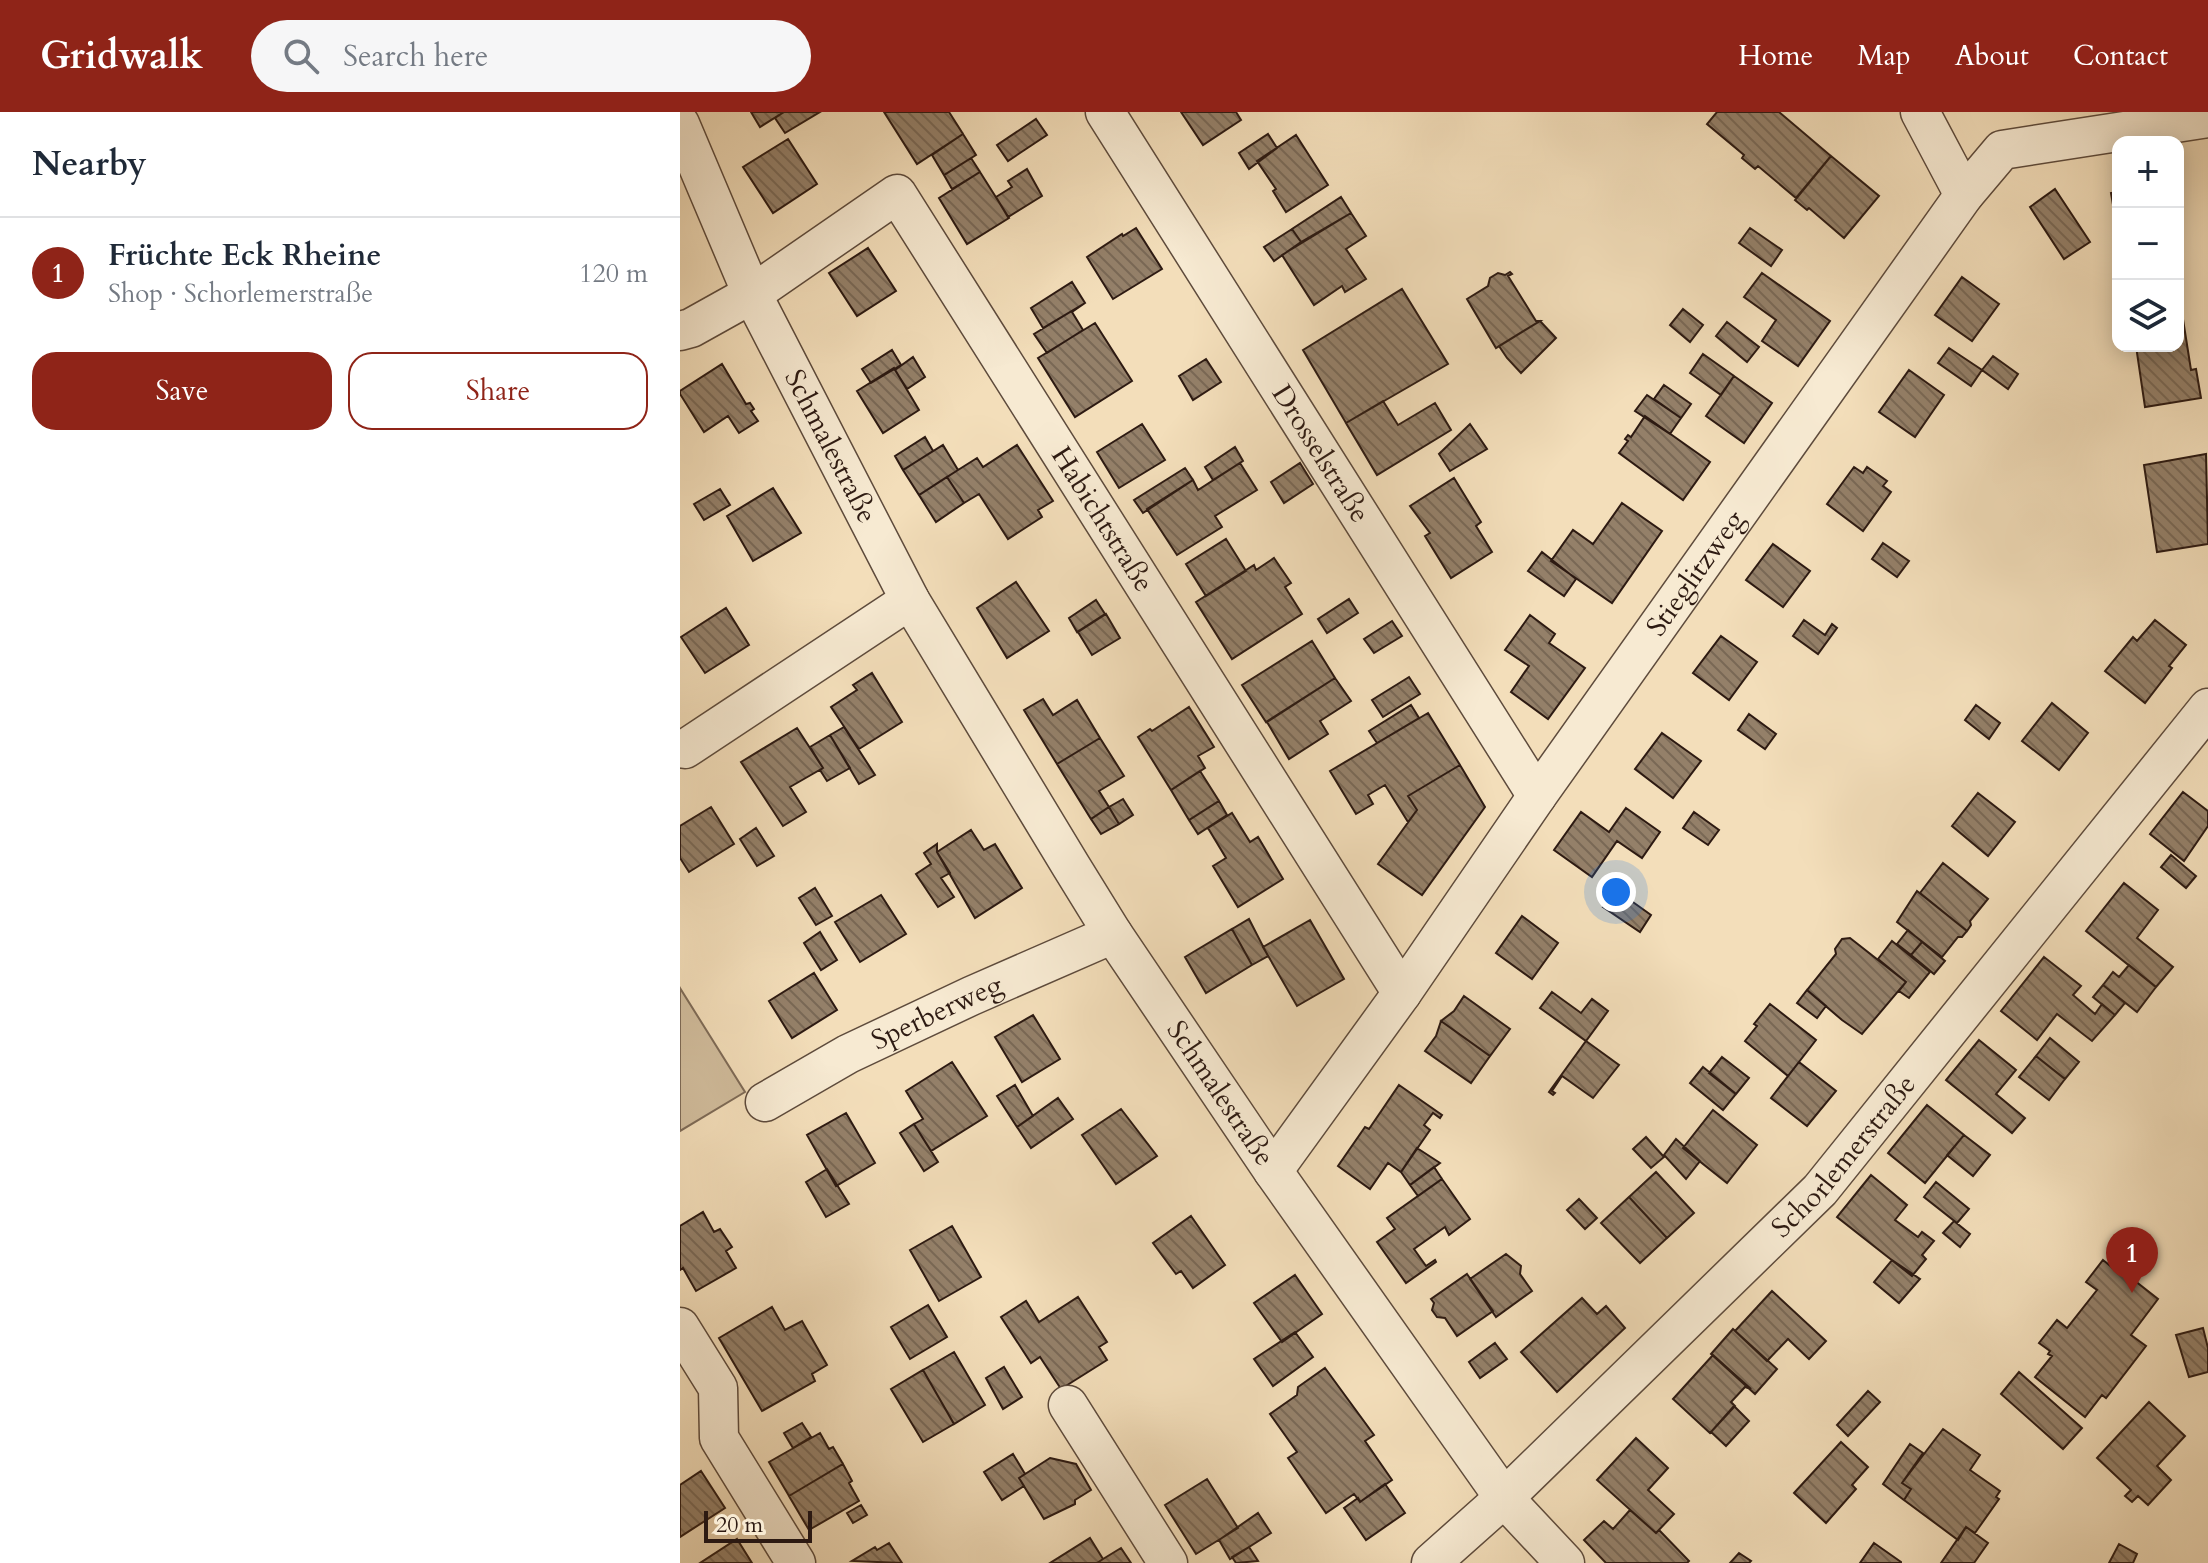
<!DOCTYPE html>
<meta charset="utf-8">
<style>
body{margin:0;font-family:Cardo,serif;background:#f6f6f7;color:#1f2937}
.controls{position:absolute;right:24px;top:24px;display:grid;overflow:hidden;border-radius:16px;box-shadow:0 4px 20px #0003}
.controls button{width:72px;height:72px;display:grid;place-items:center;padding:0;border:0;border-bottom:2px solid #e0e1e3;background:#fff;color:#1f2937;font:40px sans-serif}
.scale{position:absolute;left:24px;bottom:20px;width:108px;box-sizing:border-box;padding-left:8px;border:4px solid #2d1a12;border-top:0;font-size:22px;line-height:28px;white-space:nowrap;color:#2d1a12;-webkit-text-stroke:6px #f7ead2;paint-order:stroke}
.you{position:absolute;left:936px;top:780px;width:28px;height:28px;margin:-20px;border:6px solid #fff;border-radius:50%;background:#1a73e8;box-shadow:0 0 0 12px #1a73e833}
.badge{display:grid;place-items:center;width:52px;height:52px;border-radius:50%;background:#8f2418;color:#fff;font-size:26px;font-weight:700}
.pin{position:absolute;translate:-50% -66px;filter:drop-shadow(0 2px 4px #0008)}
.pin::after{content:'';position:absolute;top:42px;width:28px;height:24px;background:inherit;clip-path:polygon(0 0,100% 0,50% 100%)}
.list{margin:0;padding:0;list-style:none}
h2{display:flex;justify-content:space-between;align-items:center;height:104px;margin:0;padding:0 32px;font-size:34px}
h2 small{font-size:26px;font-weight:400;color:#747a83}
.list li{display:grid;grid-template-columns:52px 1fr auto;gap:24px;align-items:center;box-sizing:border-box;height:112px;padding:0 32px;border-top:2px solid #e0e1e3}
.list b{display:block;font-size:30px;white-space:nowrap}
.list p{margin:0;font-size:26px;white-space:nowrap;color:#747a83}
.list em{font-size:26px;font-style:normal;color:#747a83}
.actions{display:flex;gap:16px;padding:24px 32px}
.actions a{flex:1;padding:18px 0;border:2px solid #8f2418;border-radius:24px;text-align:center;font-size:28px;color:#8f2418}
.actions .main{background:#8f2418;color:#fff}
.icon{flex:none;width:44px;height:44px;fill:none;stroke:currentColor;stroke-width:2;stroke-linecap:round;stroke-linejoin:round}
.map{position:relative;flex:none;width:1528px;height:1451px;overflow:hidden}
header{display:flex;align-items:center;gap:48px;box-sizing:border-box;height:112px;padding:0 40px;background:#8f2418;color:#fff}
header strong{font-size:38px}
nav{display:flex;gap:44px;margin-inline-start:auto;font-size:28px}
.search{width:560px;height:72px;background:#f6f6f7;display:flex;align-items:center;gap:20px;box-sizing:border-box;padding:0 28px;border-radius:44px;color:#747a83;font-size:30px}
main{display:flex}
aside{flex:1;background:#fff}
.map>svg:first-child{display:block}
.park{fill:#d1bd9d;stroke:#7f6c58;stroke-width:2}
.building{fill:url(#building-back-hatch);stroke:#2d1a12;stroke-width:2}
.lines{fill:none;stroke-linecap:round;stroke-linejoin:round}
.minor-casing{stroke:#5e4b3c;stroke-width:41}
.minor{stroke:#f7ead2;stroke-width:38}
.labels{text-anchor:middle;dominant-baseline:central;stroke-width:6;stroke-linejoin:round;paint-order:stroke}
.street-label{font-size:28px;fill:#2d1a12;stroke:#f7ead2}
</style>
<header>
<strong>Gridwalk</strong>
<div class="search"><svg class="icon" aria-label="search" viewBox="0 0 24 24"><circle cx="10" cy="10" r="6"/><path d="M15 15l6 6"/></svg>Search here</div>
<nav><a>Home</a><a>Map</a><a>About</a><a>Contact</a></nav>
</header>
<main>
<aside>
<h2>Nearby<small></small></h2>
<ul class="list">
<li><span class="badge">1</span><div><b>Früchte Eck Rheine</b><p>Shop · Schorlemerstraße</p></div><em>120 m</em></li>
</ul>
<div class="actions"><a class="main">Save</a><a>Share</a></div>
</aside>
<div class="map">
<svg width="1528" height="1451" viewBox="0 0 1528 1451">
<defs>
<pattern id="building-back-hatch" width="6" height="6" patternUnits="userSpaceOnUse" patternTransform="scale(2)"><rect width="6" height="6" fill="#948069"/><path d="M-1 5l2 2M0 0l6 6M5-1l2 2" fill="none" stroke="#796855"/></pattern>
</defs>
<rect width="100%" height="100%" fill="#f3deba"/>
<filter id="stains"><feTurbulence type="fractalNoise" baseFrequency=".0025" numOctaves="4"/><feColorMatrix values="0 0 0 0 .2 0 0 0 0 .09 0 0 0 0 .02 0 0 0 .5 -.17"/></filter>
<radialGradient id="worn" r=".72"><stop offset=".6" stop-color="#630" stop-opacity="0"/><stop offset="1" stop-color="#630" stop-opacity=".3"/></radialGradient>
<path class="park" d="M0,876L65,980L0,1019Z"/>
<path class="building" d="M71,0H104L80,15Z
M104,0H140L105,21L95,6Z
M204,0H269L283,22L237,52Z
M501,0H556L561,8L523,33Z
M1037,0H1099L1151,44L1116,86L1078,54L1075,57L1062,46L1064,43L1027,12Z
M356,7L367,23L328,49L317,33Z
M283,22L296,43L264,63L252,43Z
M588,22L597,36L569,57L559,41Z
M616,23L648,73L606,100L593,79L596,77L577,49Z
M108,27L137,72L93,101L63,55Z
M1151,44L1199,84L1164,126L1129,96L1127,98L1115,88Z
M291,46L300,60L272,77L264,63Z
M347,57L362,84L328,105L316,85L332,75L328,69Z
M300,60L329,106L287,132L259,86Z
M1375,77L1410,130L1384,147L1350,95Z
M1438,80V122L1431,81Z
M661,85L671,101L621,130L612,117Z
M671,101L686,124L666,137L686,167L665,180L662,174L634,193L602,143Z
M456,116L482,157L433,187L407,145L442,122L443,124Z
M1070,116L1102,138L1091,154L1059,131Z
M612,117L621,130L594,149L584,135Z
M188,136L216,179L177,204L149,161Z
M830,160L832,162L828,164L856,209H860L816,236L787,187L808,174L810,166L818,161L825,163Z
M1082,161L1150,209L1118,254L1082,229L1096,208L1064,185Z
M1282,165L1319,192L1292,229L1255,203Z
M392,170L405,191L363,216L351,196Z
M722,177L768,252L666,311L623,238Z
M1499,182L1511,258L1516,257L1521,286L1465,295L1456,234H1498Z
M405,191L392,200L403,218L367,241L354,222Z
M1003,197L1023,213L1010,230L990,213Z
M860,209L876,226L841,261L827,246L819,234Z
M1047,210L1079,235L1067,250L1036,224Z
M415,211L452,269L395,305L358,246Z
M1269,236L1302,258L1291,274L1258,251Z
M212,238L221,253L191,271L182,257Z
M1023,242L1054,264L1041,283L1010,261Z
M1313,244L1338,262L1328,277L1302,258Z
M233,245L245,265L227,277L215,258Z
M526,247L541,270L513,288L499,264Z
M42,252L66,292L70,291L74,297L71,299L78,309L59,321L48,304L24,320L0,282V279Z
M214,256L239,298L203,321L177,279Z
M1229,258L1264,283L1235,325L1199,300Z
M1054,264L1092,291L1064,331L1026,304Z
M984,273L1011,292L1001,306L974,287Z
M967,283L1001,306L990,322L955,299Z
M703,289L718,313L755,291L771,318L697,363L666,311Z
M965,304L1030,350L1003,388L939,341L948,329L945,327L948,323L951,325Z
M462,312L485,348L439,376L417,340Z
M790,312L807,337L770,359L759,342Z
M245,325L253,339L223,358L215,344Z
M263,333L278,358L239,383L223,358Z
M337,333L373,389L358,398L362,405L328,427L299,382L284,391L267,365L297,346L303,355Z
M555,335L563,349L533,368L525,355Z
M1526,342L1528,432L1477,440L1464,353Z
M560,351L577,378L535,404L542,415L497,443L467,397L513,368L518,378Z
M620,351L633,372L604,391L591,370Z
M1174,355L1183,361L1187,355L1207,369L1203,374L1211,380L1183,419L1147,392Z
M505,356L513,368L463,401L454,388Z
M267,365L284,391L256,410L239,383Z
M774,366L801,410L796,414L812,440L771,466L745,424L750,421L730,394Z
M93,376L121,421L73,449L47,404Z
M40,377L50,393L24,408L14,392Z
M942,391L982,419L932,491L871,449L893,418L913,432Z
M546,427L566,459L526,484L506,452Z
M1203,431L1229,449L1217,465L1192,447Z
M1093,432L1130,459L1103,495L1066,468Z
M862,440L896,467L884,484L848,459Z
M594,446L611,471L605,475L622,502L552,547L516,490L574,453L576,458Z
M336,470L369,519L327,546L297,496Z
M669,487L678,501L647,521L638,507Z
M416,488L425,502L397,520L389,506Z
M46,496L69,533L25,561L1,525Z
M426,502L440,526L412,543L398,520Z
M850,503L875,522L869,531L905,556L868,607L831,580L849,554L825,538Z
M1124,508L1145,523L1152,512L1157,516L1138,542L1113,524Z
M1475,508L1506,533L1489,554L1492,556L1465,591L1425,559L1453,525L1457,529Z
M712,509L722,524L694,541L684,527Z
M1041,524L1077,550L1049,588L1013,561Z
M632,529L655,566L586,610L562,573Z
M192,561L222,610L179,637L151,595L177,578L173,573Z
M729,565L740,582L703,605L692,588Z
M655,566L671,589L640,609L648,622L609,647L587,610Z
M363,587L373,603L397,588L420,626L377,652L344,598Z
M1372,591L1408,621L1379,658L1342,629Z
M731,593L739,606L697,631L689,619Z
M1296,593L1320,611L1309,627L1285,608Z
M509,595L534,635L518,644L525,656L491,678L458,625L470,617L472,619Z
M748,601L780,653L728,684L737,698L728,710L705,673L688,683L693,692L676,702L650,659Z
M1069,602L1096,622L1085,637L1058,618Z
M164,615L195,663L179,672L150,623Z
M117,616L143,656L110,675L126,700L103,714L61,650Z
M982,621L1021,649L993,686L955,657Z
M150,623L170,656L147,669L140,658L143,656L130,635Z
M420,626L444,664L419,679L429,695L411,707L377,652Z
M780,653L805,695L742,783L698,752L737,698L728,684Z
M520,659L539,689L509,708L491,678Z
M1503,680L1528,699V714L1504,749L1470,722Z
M1298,681L1335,710L1308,744L1272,714Z
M443,687L453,703L439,712L429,695Z
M539,689L547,703L518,722L509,708Z
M31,695L54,732L9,760L0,746V714Z
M429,695L439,712L421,722L411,707Z
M946,696L980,720L962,746L937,729L912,765L874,738L901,700L929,720Z
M1014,700L1039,718L1028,733L1003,716Z
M552,701L570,730L578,725L603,767L558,795L533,754L546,746L528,716Z
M76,716L94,744L77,754L60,727Z
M291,718L304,738L315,732L342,776L295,806L257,740Z
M257,732V740L270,761L261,766L274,785L258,795L236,762L251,752L244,741Z
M1491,743L1516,764L1506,776L1481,755Z
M1263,751L1308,787L1290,809L1291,813L1287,819L1240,781Z
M1444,771L1478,798L1457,826L1493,855L1476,875L1406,819Z
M135,776L152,804L136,813L119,786Z
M936,778L971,803L960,820L923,795Z
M1237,779L1287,819L1282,825H1278L1262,845L1217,810Z
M201,783L226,822L180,850L155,810Z
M842,804L878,831L852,867L816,841Z
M569,807L588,844L572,853L552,817Z
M630,808L664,867L617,894L583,835Z
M552,817L572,853L526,881L505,845Z
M1228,818L1242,830L1231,843L1217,832Z
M140,820L157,848L141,858L124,831Z
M1170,826L1226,870L1182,922L1162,908L1127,878L1156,842L1155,837L1162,827Z
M1212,829L1250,860L1229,886L1219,879L1226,870L1198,847Z
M1242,830L1265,849L1254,862L1231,843Z
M1364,845L1401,874L1393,883L1415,902L1422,892L1435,903L1412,929L1377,902L1357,928L1321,899Z
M1449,853L1476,875L1457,900L1423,873L1433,860L1439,865Z
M134,861L157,898L112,926L89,889Z
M1423,873L1445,891L1435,903L1413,885Z
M1127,878L1146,894L1137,906L1117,891Z
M872,880L901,901L912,887L928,899L906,929L860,896Z
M784,884L830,917L810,944L761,909L774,899Z
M1090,892L1136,928L1108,964L1065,929L1077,914L1074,912Z
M353,903L380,947L342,970L315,925Z
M761,909L810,944L791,971L745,939L756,924Z
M1370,926L1399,950L1385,967L1356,944Z
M1299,928L1336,958L1316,982L1345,1006L1332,1021L1266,968Z
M906,929L939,953L913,986L882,964L872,979L875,981L873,983L869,980Z
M1356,944L1385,967L1369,988L1339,965Z
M1042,945L1069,966L1056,982L1029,961Z
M272,950L307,1004L251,1039L234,1012L243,1007L226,979Z
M1119,950L1156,979L1127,1014L1091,986Z
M1023,955L1056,982L1043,998L1010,971Z
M335,973L353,1004L337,1015L317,984Z
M719,973L762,1003L760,1006L753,1001L744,1013L750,1018L721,1060L708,1051L690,1077L658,1054L685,1015L689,1017Z
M378,986L393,1007L351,1036L337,1015Z
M1247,993L1284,1023L1245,1071L1208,1041Z
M441,997L477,1044L436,1072L402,1023Z
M1033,998L1077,1033L1047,1071L1003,1036Z
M166,1001L195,1051L156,1074L127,1023Z
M234,1012L258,1050L244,1059L220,1021Z
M1284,1023L1310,1043L1293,1064L1267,1043Z
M966,1025L984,1045L971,1056L953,1037Z
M996,1027L1020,1049L1006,1067L984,1043Z
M737,1036L760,1051L730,1073L721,1060Z
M754,1055L762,1067L738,1084L730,1073Z
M147,1057L169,1092L146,1105L126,1070Z
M976,1060L1014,1101L987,1126L949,1085Z
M1191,1063L1227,1093L1215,1108L1238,1125L1242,1120L1254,1129L1242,1143L1246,1147L1232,1164L1157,1105Z
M762,1067L790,1107L769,1123L765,1115L734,1137L746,1154L755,1148L756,1150L726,1171L697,1130L715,1117L707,1106Z
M1256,1070L1289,1097L1277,1111L1244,1085Z
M949,1085L987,1126L960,1151L921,1111Z
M899,1087L917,1106L905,1117L887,1098Z
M23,1100L34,1120L40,1117L52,1135L46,1139L56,1156L16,1179L3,1156L0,1158V1114Z
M511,1104L545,1153L513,1176L501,1159L496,1162L473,1131Z
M1274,1109L1290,1122L1280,1135L1263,1121Z
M272,1114L301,1165L259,1189L230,1138Z
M826,1142L841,1154L840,1162L852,1179L816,1205L790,1167Z
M1212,1148L1240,1167L1219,1191L1194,1170Z
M1423,1148L1433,1156L1436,1154L1478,1187L1451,1223L1466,1234L1426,1286L1422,1283L1405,1305L1355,1265L1372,1244L1368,1242L1370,1239L1359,1231L1377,1208L1387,1216L1417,1178L1406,1170Z
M787,1162L813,1199L777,1224L765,1206L757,1205L752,1198L754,1191L751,1187Z
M615,1163L642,1202L602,1230L574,1191Z
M1092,1179L1146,1229L1129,1247L1108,1227L1087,1249L1055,1219Z
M398,1185L427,1230L419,1235L427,1248L381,1277L360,1245L351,1251L321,1205L346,1189L359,1210Z
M902,1186L917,1202L926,1194L945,1216L877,1280L841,1240Z
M248,1193L267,1225L230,1247L211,1215Z
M92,1195L105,1218L122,1209L147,1253L132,1262L135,1269L82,1299L39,1226Z
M1523,1216L1528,1236V1260L1509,1265L1496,1223Z
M1053,1217L1097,1257L1075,1282L1031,1242Z
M615,1220L633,1245L593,1274L574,1247Z
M815,1231L827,1247L800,1266L789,1250Z
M274,1240L305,1293L274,1312L243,1258Z
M1033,1243L1071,1277L1065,1275L1051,1290L1055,1294L1030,1321L993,1287Z
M324,1255L342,1285L323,1297L306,1266Z
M645,1256L694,1323L685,1329L712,1368L680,1390L674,1382L646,1401L608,1346L617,1340L590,1302L617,1283L618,1275Z
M243,1258L274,1312L243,1330L211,1277Z
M1339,1260L1402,1316L1383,1337L1321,1282Z
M1188,1279L1200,1290L1168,1324L1157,1313Z
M1469,1290L1505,1324L1477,1354L1491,1368L1468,1393L1458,1384L1452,1390L1445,1384L1451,1378L1417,1346Z
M1054,1294L1069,1309L1046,1334L1031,1320Z
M122,1311L131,1325L113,1336L104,1321Z
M1263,1317L1300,1343L1290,1358L1320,1379L1316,1385L1319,1387L1295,1421L1286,1415L1278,1428L1224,1388L1231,1377L1222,1371Z
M140,1321L149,1337L153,1335L163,1352L109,1384L89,1350Z
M956,1326L988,1356L968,1378L994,1402L976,1421L917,1368Z
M1161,1330L1188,1355L1172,1373L1176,1377L1146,1411L1114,1381Z
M1230,1332L1243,1341L1222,1371L1231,1377L1224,1388L1203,1372Z
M333,1342L345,1362L339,1366L344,1374L322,1388L304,1360Z
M370,1346L396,1352L411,1378L395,1388V1392L364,1407L339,1366Z
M163,1352L172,1369L169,1371L179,1389L129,1418L109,1384Z
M21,1359L45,1396L0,1425V1373Z
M527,1367L558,1416L516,1442L485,1393Z
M705,1372L725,1401L686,1428L664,1396L678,1386L680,1390Z
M181,1393L187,1403L173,1411L167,1401Z
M950,1398L976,1421L979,1418L1009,1449L1007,1451H926L904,1428L924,1409L933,1417Z
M578,1401L591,1421L550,1447L539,1428Z
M1286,1415L1308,1431L1294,1451H1261Z
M410,1426L423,1447L417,1451H370Z
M57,1427L72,1451H20Z
M209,1431L222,1451L172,1449L195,1435L197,1438Z
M1194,1431L1221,1450V1451H1180Z
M1439,1432L1457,1442L1453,1451H1429Z
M569,1435L578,1449L556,1451L552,1445Z
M441,1436L451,1451H417L423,1447Z
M1059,1441L1071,1449L1069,1451H1050Z"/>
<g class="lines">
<g class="minor-casing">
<g id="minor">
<path id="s1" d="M425,0L857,684"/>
<path d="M1240,0L1284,83"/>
<path id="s2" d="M0,12L72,182L230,488L391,754L433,822L593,1059L824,1386L885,1451"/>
<path id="s3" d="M0,219L11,216L72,182L217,82L722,881"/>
<path d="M5,637L230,488"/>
<path id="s4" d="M85,990L168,942L291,884L433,822"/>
<path id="s5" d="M593,1059L722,881L857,684L1284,83L1322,38L1528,6"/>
<path d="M0,1215L38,1276L39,1326L116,1451"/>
<path d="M388,1293L488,1451"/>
<path id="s6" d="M751,1451L824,1386L1140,1078L1528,596"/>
</g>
</g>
<use href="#minor" class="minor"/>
</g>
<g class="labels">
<g class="street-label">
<text stroke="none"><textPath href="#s2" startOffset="356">Schmalestraße</textPath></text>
<text stroke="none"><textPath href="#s1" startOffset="404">Drosselstraße</textPath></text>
<text stroke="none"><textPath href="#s3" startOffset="642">Habichtstraße</textPath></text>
<text stroke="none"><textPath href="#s5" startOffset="732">Stieglitzweg</textPath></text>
<text stroke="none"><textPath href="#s4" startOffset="194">Sperberweg</textPath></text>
<text stroke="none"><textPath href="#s2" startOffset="1112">Schmalestraße</textPath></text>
<text stroke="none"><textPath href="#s6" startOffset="580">Schorlemerstraße</textPath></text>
</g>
</g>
<rect width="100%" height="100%" filter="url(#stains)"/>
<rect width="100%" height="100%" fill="url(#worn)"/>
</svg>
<div class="controls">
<button>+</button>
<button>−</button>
<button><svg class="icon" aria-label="layers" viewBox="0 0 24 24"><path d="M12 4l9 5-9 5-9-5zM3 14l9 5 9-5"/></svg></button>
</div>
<div class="scale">20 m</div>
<div class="you"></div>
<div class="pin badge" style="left:1452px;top:1181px">1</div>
</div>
</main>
